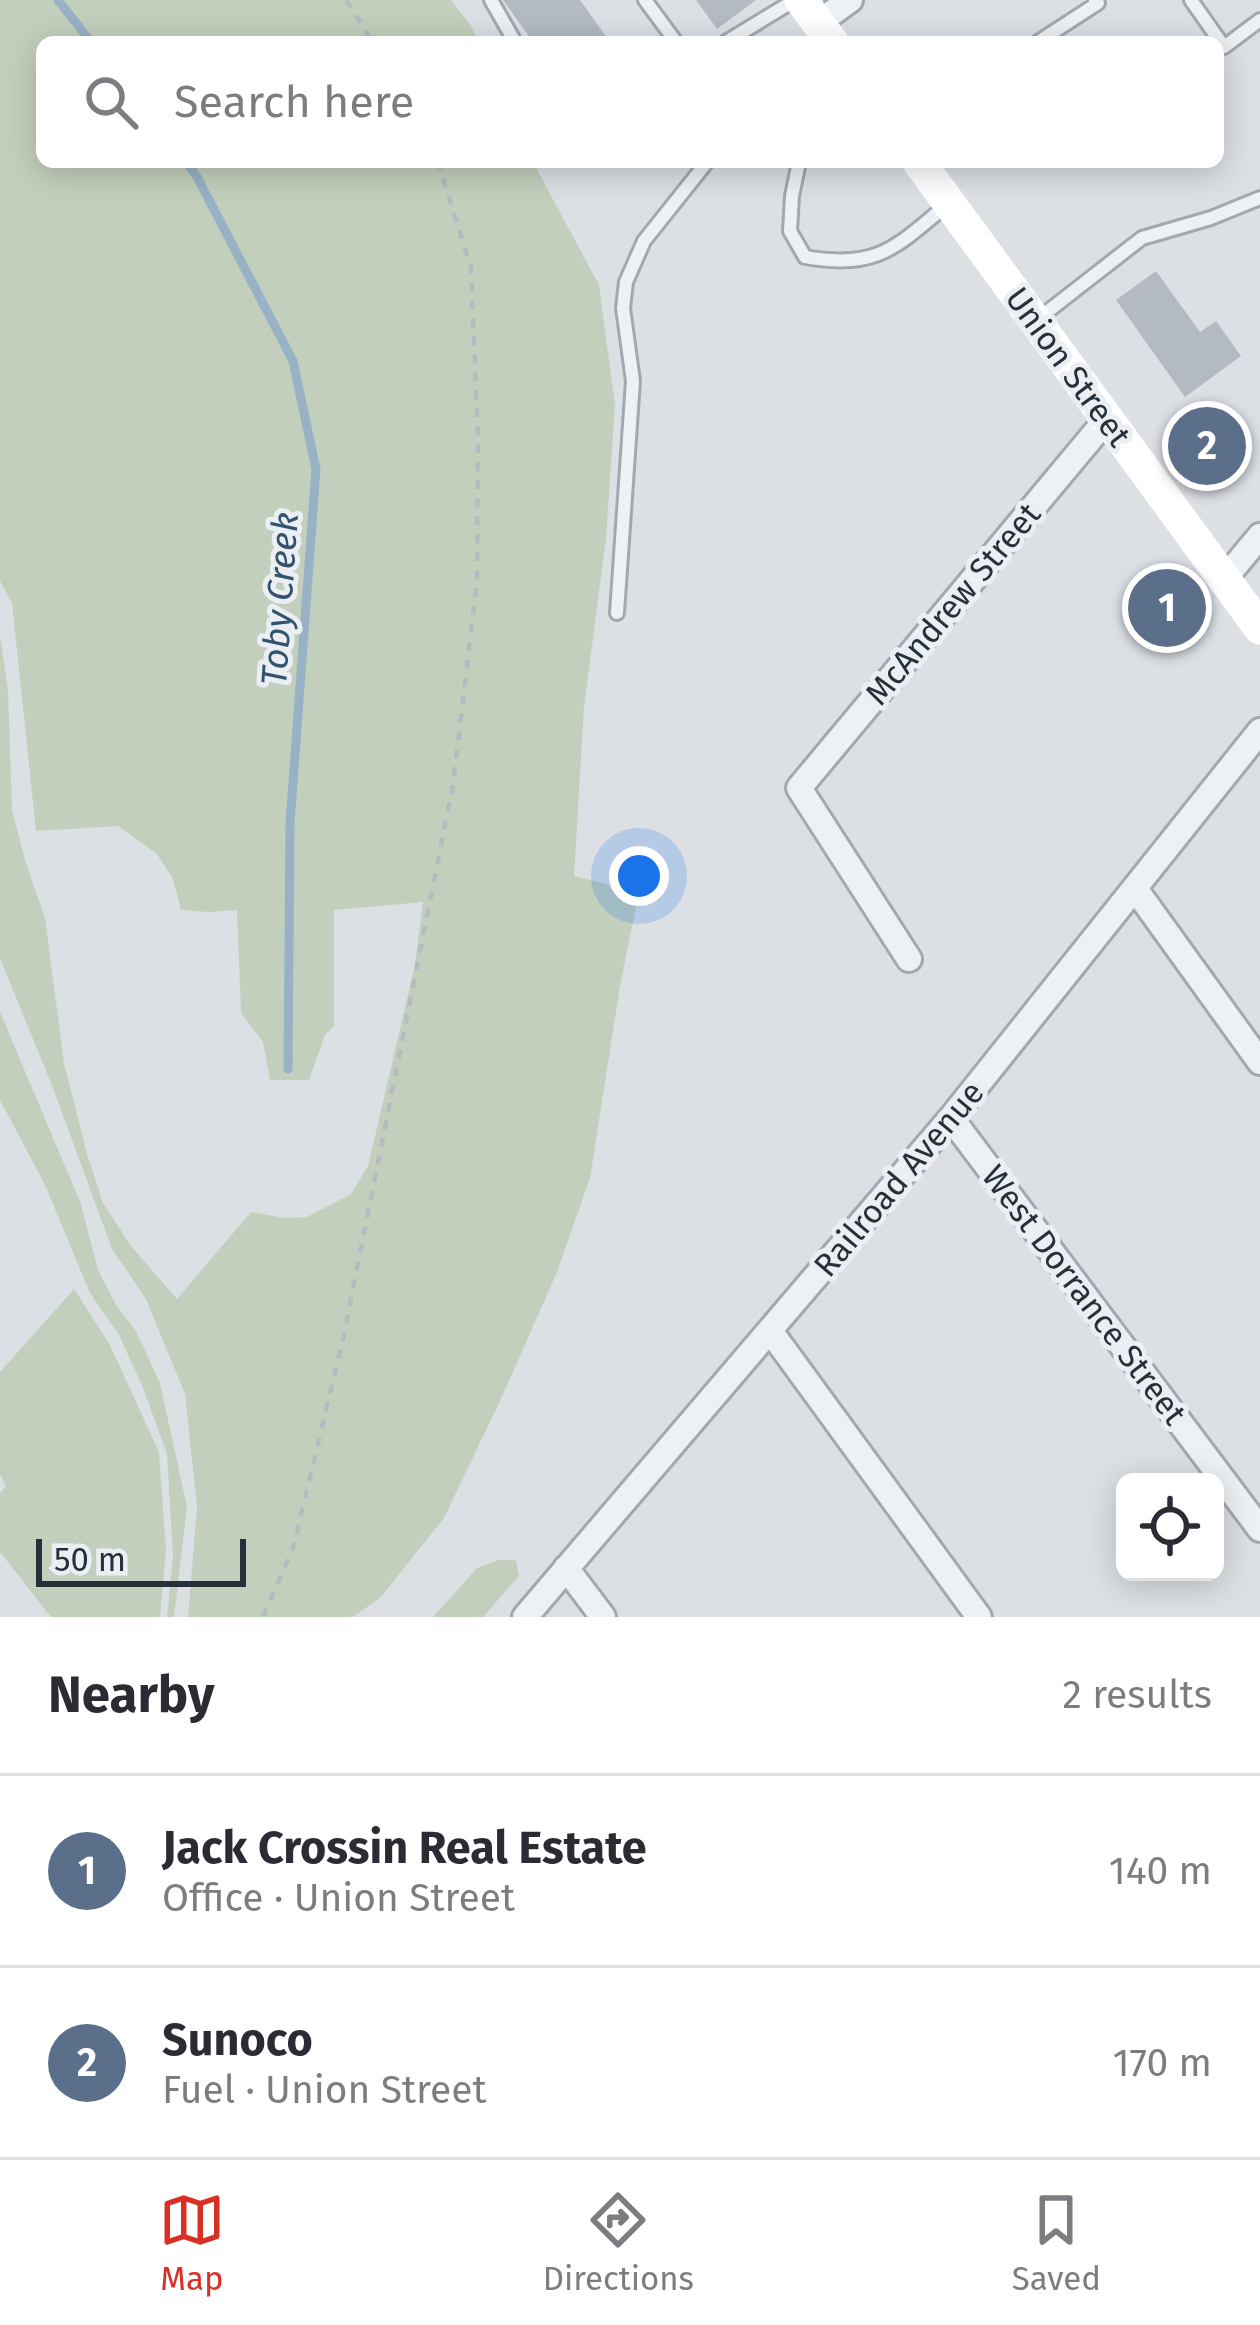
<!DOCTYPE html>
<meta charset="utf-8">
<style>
body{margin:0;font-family:"Fira Sans",sans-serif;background:#f7f7f7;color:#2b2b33}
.controls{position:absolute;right:36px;bottom:36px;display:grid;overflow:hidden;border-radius:18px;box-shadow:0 6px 30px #0003}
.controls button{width:108px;height:108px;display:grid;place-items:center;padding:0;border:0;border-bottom:3px solid #e1e1e2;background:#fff;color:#2b2b33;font:60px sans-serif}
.scale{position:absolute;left:36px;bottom:30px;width:210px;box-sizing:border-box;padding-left:12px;border:6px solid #26303b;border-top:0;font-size:33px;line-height:42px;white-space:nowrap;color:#26303b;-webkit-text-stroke:9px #ebeff3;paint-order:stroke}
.you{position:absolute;left:639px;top:876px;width:42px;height:42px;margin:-30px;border:9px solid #fff;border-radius:50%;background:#1a73e8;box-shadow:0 0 0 18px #1a73e833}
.badge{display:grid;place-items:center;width:78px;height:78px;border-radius:50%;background:#d93025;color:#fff;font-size:39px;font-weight:700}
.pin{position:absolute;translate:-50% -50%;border:6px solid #fff;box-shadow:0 3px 12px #0006}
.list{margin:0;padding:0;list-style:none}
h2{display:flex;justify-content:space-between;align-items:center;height:156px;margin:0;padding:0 48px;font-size:51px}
h2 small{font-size:39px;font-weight:400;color:#7c7c81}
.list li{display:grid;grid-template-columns:78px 1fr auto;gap:36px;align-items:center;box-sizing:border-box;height:192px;padding:0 48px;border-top:3px solid #e1e1e2}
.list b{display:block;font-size:45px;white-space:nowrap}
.list p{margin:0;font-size:39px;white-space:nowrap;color:#7c7c81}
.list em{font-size:39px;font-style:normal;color:#7c7c81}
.icon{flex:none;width:66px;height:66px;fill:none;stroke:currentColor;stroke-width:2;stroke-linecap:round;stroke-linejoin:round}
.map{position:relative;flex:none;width:1260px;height:1617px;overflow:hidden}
.search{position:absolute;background:#fff;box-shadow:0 6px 30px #0003;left:36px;right:36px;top:36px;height:132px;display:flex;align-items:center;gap:30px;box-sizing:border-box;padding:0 42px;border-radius:18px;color:#7c7c81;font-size:45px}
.sheet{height:540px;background:#fff}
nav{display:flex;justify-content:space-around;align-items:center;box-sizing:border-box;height:168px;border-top:3px solid #e1e1e2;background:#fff;font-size:33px;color:#7c7c81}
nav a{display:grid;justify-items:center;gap:6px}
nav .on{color:#d93025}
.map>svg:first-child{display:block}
.green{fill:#c3cfbd}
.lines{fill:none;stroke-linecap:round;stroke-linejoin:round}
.stream{stroke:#97b2c5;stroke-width:9}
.building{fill:#b3bac2}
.lane-casing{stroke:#a2a8af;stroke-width:18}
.street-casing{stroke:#a2a8af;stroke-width:30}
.path{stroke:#b6bbc0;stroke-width:4.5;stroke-dasharray:9 9;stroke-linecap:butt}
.lane{stroke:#eef1f4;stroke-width:12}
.street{stroke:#eef1f4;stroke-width:24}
.secondary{stroke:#fff;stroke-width:33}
.labels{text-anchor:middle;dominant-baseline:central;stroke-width:10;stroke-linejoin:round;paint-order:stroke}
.street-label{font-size:33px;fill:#26303b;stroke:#ebeff3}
.water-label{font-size:36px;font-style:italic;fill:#32526d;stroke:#ebeff3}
</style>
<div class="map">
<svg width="1260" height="1617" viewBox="0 0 1260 1617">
<rect width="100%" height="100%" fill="#dce0e5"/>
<path class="green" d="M0,0H451L471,26L478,42H42V162H533L599,285L615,405L606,538L584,708L574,876L639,892L620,986L590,1178L557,1272L500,1401L444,1518L381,1597L353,1617H188L197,1507L185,1394L146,1299L112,1249L53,1088L0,958V636L8,690L12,810L25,860L45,918L64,1063L87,1154L103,1203L131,1246L177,1299L251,1212L285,1218L307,1217L351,1194L368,1166L415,965L423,902L334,910V1026L325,1035L309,1080H270L263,1042L241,1013L237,910L208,912L181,910L173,879L157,854L118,826L36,831L12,603L0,581Z
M0,1012L81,1204L98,1270L116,1305L136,1331L160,1383L187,1507L174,1617H167L173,1556L167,1454L143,1388L119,1335L90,1293L45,1185L0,1100Z
M74,1289L110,1345L159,1452L166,1550L160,1617H51L0,1552V1493L6,1486L0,1474V1372Z
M499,1560H516L519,1576L483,1617H433L477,1568Z"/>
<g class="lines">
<path class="stream" d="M58,0L91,42
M186,162L196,175L293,361L316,469L290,823L288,1069"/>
</g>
<path class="building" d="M503,0H580L610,42H533Z
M696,0H756L717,29Z
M1156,271L1200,332L1216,321L1241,356L1185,397L1116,300Z"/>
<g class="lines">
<g class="lane-casing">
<path id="lane" d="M491,0L515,42
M645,0L676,42
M1191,0L1224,47L1260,20
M726,42L795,0
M1038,42L1098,3L1095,0
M799,162L792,196L790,231L805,257C878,270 896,247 949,203
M1038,319L1142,238L1211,218L1260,198
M617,613L633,381L623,308L626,282L644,241L707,162"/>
</g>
<g class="street-casing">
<path id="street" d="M818,23L850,0
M1225,578L1260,536
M1136,890L1260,1062
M909,959L799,788L1106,420
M951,1118L1260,1529
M771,1332L979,1617
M566,1568L603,1617
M525,1617L951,1118L1260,731"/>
</g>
<path class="path" d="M346,0L373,42
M263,1617L293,1548L343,1339L453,785L477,580L478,440L471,268L438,162"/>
<use href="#lane" class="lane"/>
<use href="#street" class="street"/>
<path class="secondary" d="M801,0L832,42
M919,162L1260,628"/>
</g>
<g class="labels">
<g class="street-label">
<text transform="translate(1068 367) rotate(54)">Union Street</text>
<text transform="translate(953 604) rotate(-50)">McAndrew Street</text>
<text transform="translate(899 1179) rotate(-50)">Railroad Avenue</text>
<text transform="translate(1084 1295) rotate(53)">West Dorrance Street</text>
</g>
<g class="water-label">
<text transform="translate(280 599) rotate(-86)">Toby Creek</text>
</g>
</g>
</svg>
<div class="controls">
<button><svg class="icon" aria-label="locate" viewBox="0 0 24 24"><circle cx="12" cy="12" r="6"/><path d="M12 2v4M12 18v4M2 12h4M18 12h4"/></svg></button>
</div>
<div class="scale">50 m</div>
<div class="you"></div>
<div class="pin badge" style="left:1167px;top:608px;background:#5c6f8a">1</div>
<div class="pin badge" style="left:1207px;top:446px;background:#5c6f8a">2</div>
<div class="search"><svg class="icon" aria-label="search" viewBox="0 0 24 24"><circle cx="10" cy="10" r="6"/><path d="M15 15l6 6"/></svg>Search here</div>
</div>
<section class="sheet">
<h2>Nearby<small>2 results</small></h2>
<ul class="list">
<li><span class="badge" style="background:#5c6f8a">1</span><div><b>Jack Crossin Real Estate</b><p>Office · Union Street</p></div><em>140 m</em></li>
<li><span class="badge" style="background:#5c6f8a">2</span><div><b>Sunoco</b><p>Fuel · Union Street</p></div><em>170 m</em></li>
</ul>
</section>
<nav>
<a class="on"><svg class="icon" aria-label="map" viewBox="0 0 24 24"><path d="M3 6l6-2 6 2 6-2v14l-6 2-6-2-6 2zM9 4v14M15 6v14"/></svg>Map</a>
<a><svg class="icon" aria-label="directions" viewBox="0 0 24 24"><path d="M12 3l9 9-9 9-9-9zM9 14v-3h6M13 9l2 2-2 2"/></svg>Directions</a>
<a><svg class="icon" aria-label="saved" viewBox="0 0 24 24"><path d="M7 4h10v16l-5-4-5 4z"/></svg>Saved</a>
</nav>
